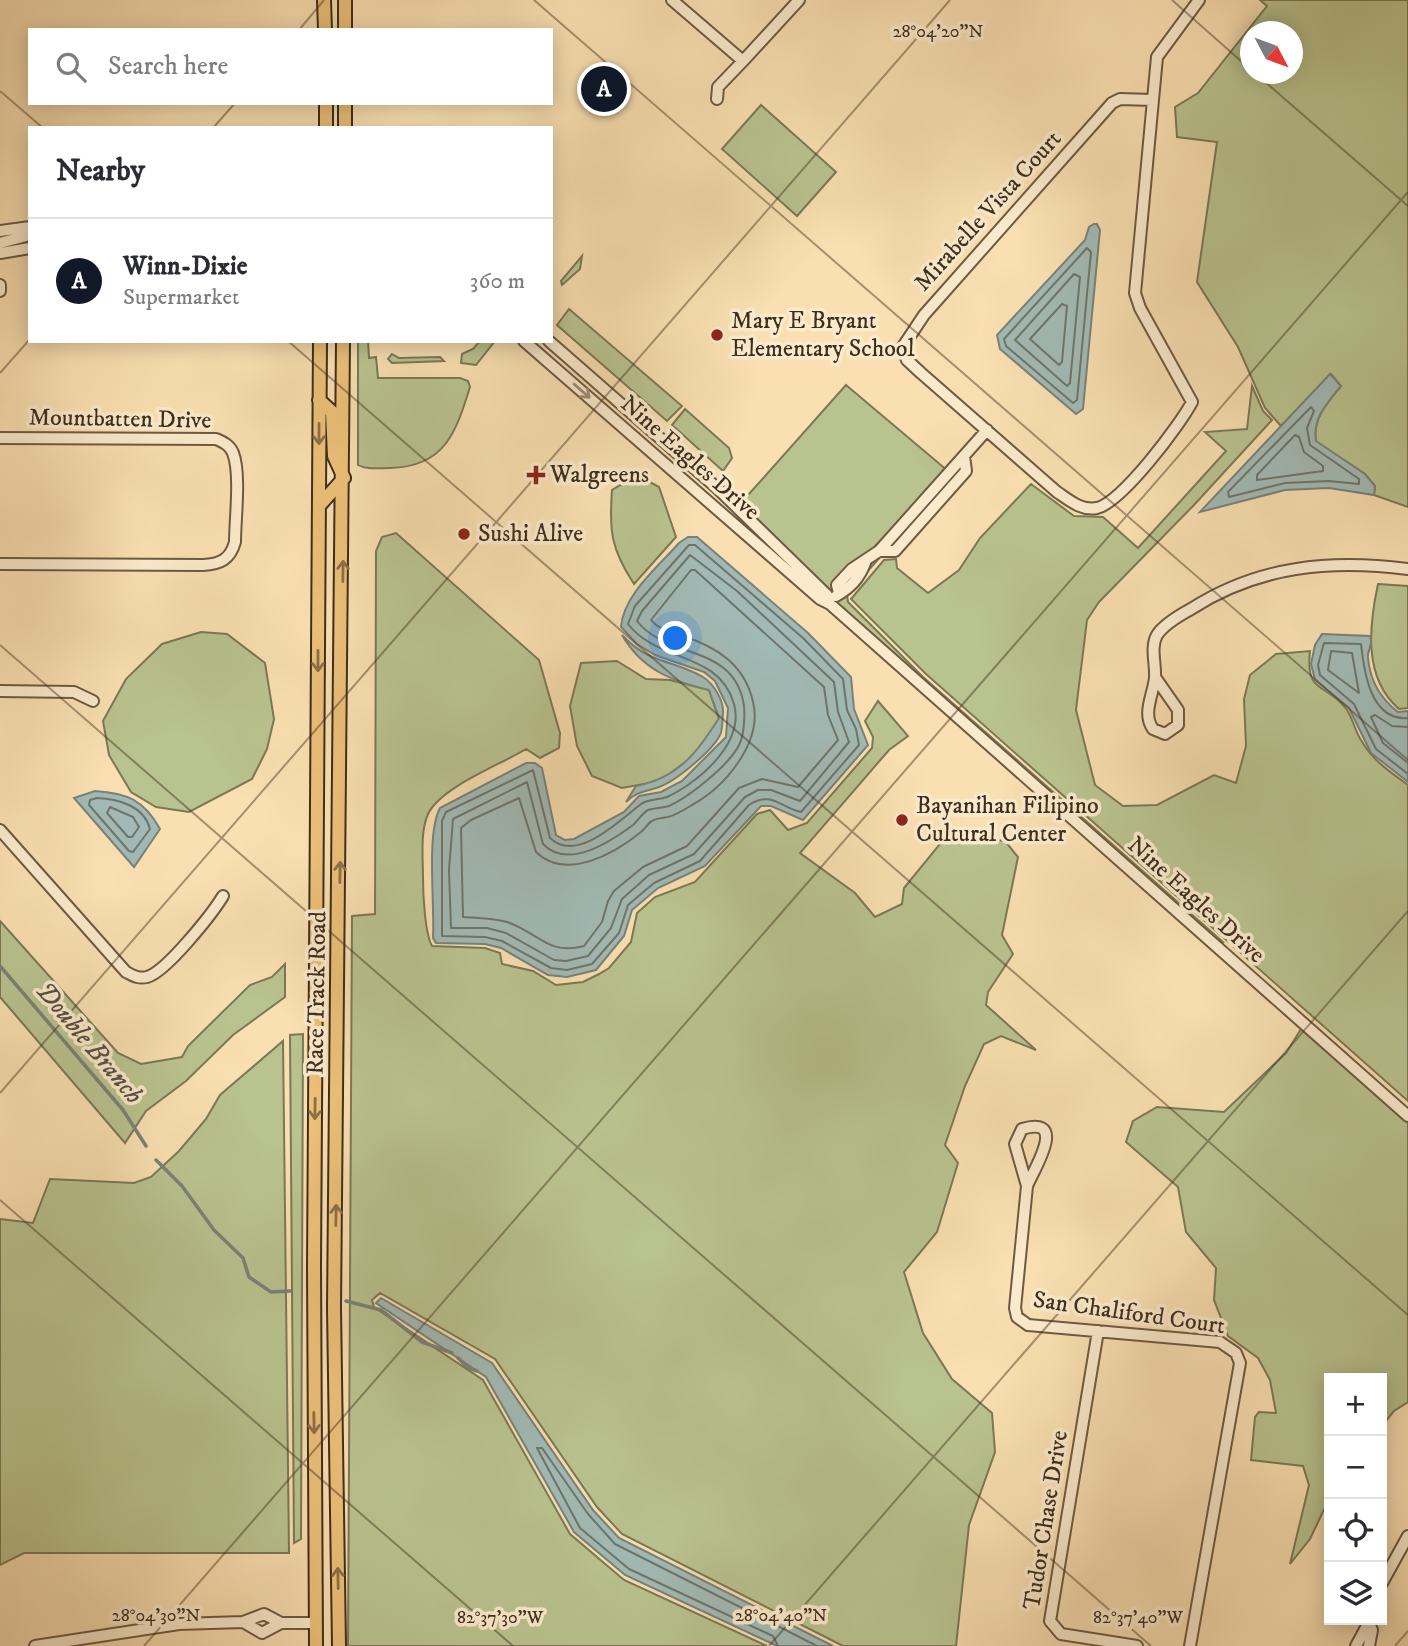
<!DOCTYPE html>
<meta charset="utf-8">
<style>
body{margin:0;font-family:"IM FELL DW Pica",serif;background:#f2f2f3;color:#2b2b33}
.controls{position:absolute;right:21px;bottom:21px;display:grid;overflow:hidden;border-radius:0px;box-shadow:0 4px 18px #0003}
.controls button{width:63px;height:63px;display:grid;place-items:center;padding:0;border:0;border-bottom:2px solid #e1e1e2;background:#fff;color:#2b2b33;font:35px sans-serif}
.compass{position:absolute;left:1240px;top:21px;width:63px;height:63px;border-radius:50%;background:#fff;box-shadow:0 4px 18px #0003;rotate:131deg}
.you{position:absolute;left:676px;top:639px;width:24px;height:24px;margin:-18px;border:5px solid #fff;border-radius:50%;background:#1a73e8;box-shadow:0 0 0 10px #1a73e833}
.badge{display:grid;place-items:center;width:46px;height:46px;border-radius:50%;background:#111827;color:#fff;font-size:23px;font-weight:700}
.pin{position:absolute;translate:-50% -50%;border:4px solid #fff;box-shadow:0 2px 7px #0006}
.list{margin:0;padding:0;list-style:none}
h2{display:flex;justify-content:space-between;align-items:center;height:91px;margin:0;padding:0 28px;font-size:30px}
h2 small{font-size:23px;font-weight:400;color:#7c7c81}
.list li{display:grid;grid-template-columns:46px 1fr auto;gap:21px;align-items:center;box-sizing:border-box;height:126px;padding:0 28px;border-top:2px solid #e1e1e2}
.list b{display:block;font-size:26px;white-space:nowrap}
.list p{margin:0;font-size:23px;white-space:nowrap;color:#7c7c81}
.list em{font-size:23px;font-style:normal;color:#7c7c81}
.icon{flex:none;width:38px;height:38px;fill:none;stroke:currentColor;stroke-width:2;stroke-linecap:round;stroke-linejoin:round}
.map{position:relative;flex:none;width:1408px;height:1646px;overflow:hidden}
.search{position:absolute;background:#fff;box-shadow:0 4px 18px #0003;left:28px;top:28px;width:525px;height:77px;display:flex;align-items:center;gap:18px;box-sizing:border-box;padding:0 24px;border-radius:0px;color:#7c7c81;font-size:26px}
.panel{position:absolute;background:#fff;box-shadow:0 4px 18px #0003;left:28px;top:126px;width:525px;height:217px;border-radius:0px}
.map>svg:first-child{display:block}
.green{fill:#b9c38f;stroke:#7c7856;stroke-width:2;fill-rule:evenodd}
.water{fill:#a1bab5;stroke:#798279;stroke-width:2}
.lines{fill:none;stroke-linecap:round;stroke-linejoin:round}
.shore{stroke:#70746a;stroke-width:2}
.stream{stroke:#798279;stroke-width:3.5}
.minor-casing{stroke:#6d5a43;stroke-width:14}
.major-casing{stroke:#3e2e1e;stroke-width:16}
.minor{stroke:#fbeacc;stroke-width:10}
.major{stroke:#ecc078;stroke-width:12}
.oneway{stroke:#9c8c75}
.oneway2{stroke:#8c7046}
.ticks{fill:none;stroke:#3e2e1e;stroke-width:2;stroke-opacity:0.45}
.poi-dot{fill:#8f2418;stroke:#fbeacc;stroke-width:2.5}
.labels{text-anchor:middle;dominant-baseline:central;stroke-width:7;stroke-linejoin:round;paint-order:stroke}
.street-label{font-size:24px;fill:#3e2e1e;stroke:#fbeacc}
.poi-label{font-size:24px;fill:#3e2e1e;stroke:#fbeacc;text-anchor:start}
.water-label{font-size:26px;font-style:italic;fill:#575144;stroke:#fbeacc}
.ticks-label{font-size:18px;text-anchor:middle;fill:#3e2e1e;stroke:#fbeacc;stroke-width:7;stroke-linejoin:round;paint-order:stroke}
</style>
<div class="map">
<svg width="1408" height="1646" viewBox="0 0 1408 1646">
<rect width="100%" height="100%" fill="#f9dfb1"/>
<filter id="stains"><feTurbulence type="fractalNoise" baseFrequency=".00286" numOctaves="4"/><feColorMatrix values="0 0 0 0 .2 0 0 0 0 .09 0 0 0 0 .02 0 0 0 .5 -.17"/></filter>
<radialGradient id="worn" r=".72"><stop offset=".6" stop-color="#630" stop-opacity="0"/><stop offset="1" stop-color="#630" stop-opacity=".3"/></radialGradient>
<path class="green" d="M1260,0H1408V507L1374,495L1375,486L1365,474L1316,442C1312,419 1327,403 1341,386L1331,374L1281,426L1265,408L1238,347L1197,282L1217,142L1177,137L1175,107L1198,93L1267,6ZM1250,32H1292V74H1250Z
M761,105L836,172L797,216L722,149Z
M582,256L580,269L562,285L561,281Z
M569,309L682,406L667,421L557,325Z
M358,341H368L369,358L376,357L378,378H460L468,381L470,387C456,432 445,467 390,468C380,468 367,470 358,465Z
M480,341H495L476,365L461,363L462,354L473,349Z
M392,354L399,358L440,357L444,361L392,363L388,359Z
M846,385L948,471L873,549L881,556L847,595L848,602L923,677L1224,943L836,603L830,591L732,494H749Z
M1252,386L1263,411L1272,420L1194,505L1099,602L1087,620L1076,710L1095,785L1123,806L1157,805L1214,775L1236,783L1246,746L1244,699L1250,675L1276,654L1310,651C1305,696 1327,682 1347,710C1353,719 1355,731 1361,740C1373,761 1389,771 1408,785V1101L926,674L851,599L884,560L896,559L897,568L928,593L959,570L980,538L1031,484L1074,516L1103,517L1138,548L1226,451L1205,432L1247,429Z
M685,409L729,448L732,458L723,471L672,425Z
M637,475L659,487L676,537L634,584C611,549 609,531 612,490Z
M396,533L539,660L560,733L559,748L540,758L526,749C500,765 441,787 428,814C420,832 423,858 423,878C423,894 425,934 432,946L485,948L500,953L502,964L533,971L556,985L583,982L599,974L609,968L631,942L637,913L655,897L695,882L757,814L770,810L788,830L807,823L872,748L873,737L865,721L878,701L908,736L889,750L800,853L855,893L875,917L902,904L904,888L948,834L1005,841L1018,857L1002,935L1013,954L988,992L986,1005L1036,1050L1001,1036L984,1044L965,1086L945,1145L958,1163L937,1232L904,1272L923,1333L952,1379L992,1413L995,1452L969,1525L956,1646H843L622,1534L597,1507L495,1359L380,1293L372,1300L374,1307L483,1380L570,1534L624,1580L767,1646H348L352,916L375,914L376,551L382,537Z
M1378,584L1408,586V708L1399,709C1363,678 1369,626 1378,584Z
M201,632L227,634L265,663L274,719L267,749L252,779L189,812L156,807L131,792L109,755L103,721L126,679L162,644Z
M617,661L646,679L670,680L709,690L719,719L696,754L660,781L622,788L592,776L577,746L570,706L581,663Z
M0,921L118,1053L141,1064L182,1057L188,1046L250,985L272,977L285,964V997L233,1035L186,1081L146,1111L125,1143L0,997Z
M1301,1029L1408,1123V1402L1394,1411L1382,1426V1378H1329V1499L1310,1539L1290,1564L1309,1485L1303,1466L1251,1460L1255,1417L1259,1412L1276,1413L1270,1380L1258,1358L1228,1336L1214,1300L1216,1268L1186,1232L1178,1187L1126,1142L1133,1121L1157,1107L1224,1112L1286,1053Z
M303,1034L301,1539L294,1543L290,1035Z
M283,1041L289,1553H24L0,1565V1219L33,1223L50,1179L134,1183L151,1177L179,1151L206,1119L220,1095Z"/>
<path class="water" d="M1094,224H1097L1100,230L1083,409L1076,414L1000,349L997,335L1085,240L1089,227Z
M1330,374L1341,386C1327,403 1312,419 1316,441L1365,474L1375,486L1374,495L1329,488L1285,490L1200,512Z
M688,537H697L808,633L851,677L854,709L868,745L803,820L771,806H761L705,866L658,888L632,910L624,936L596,970L567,977L548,975L501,948L485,944L436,943L433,938C435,905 426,834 440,808L526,763H535L542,768L556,835L565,840L574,839L624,812L639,796L661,792L682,781L726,737L728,708L715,681L704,672L655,655L637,644L621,627C623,595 659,566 679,543Z
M1322,634L1370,636C1374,645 1367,649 1368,658C1370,680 1381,699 1398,712L1408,711V782L1371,753L1349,708L1315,680L1311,664L1315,645Z
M622,635C650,665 672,659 703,677C714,684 724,701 723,713C722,719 723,730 720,735C712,751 676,781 659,787C645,792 637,791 626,802L636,786C678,778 697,753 719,718L709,690C672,681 642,670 622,635Z
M95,791C127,793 144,800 160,829L134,867L74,798Z
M381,1298L492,1363L593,1510L619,1538L833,1646H777L625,1575L574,1532L486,1377L376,1303Z"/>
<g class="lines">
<path class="shore" d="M1087,248L1091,252L1077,400L1073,403L1006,346L1004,339Z
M1074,274L1080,277L1070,383L1067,386L1015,340Z
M1062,304L1067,306L1062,362L1059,365L1030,339Z
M1311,407L1314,411L1307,428L1310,445L1359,479V484L1329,481L1285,483L1229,497L1228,492Z
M1295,435L1299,437L1304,452L1323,466V471L1257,480V475Z
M689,545H695L803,638L843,679L847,710L856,729L859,745L801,812C781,808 771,790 749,805L700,861L654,883L628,905L619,933L592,964L567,970L551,968L502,941L485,937L442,936V821L446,812L533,770L550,838C577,864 620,820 641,804C648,799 659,800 667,797C698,783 745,743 734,704C719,651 658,663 628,624L635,606Z
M690,555L737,591L834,682L838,712L849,742L800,801L771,790H758L745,797L694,854L649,875L622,899L611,928L588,956L566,961L554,960L506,933L487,928H451L449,870L453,819L527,782L543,844C568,870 610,842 633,825C638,821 642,813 648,810C654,808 662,808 669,806C689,797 731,764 740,743C744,734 745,716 744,706C735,643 667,660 637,621L642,611Z
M691,570H695L824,687L828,715L838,740L798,787L762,779L739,788L687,846L643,867L614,891L608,901L602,922L584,946C548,956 538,932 507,922C492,918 478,918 463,917L461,828L471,820L519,798L536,852C566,881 614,854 641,832C645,829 648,823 652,821C656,818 663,818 668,817C676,815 684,810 692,805C725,787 763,742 753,702C745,665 717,647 683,636C671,632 659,630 651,620Z
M1331,651L1352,653L1359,693L1328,670Z
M1408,718C1370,721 1364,671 1361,644L1324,643L1318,665L1320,675L1354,704L1376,749L1408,774
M1408,727L1392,726L1375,715L1371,717L1383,743L1408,763
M97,798C119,799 144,806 150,829L133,852L129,851L89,805L90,800Z
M110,807L133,817L139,827L132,837H128L107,813Z
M778,1646L773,1636L629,1569L580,1528L537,1448H542L588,1514L615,1544L817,1646"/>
<path class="stream" d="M0,966L123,1110L146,1146
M156,1160L182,1186L214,1230L243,1258L249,1277L271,1292L290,1291
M346,1301L381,1310L422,1342L452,1353
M458,1358L468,1368L477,1371"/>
<g class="minor-casing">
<path id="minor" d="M672,0L743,61L799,0
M717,99L718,87L743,61
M1153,100L1120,99L1112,103L924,315L902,348L907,360L921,373L1057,492C1069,500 1081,511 1097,508C1122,502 1180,425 1192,402L1140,308L1135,293L1157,57L1199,0
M0,231L30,227
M0,243L30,235
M0,253L30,248
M0,285V291
M524,341L820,599L830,604L1408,1116
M549,341L717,488L827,595L830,604
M0,438L216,439C223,442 230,445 233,453C241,474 235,519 235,542C230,560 220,564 203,565L0,564
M879,551H895L966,471L964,456
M839,593L837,585L852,569L879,551L987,430
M836,596C850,588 859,579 865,563
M1155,677L1178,710V725L1165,734L1153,729C1142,714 1153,695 1155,678C1156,664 1150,647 1157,635C1164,624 1180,615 1191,609C1258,566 1330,559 1408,569
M0,691L74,692L93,701
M0,830L126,972C134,976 138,979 147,977C166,972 212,914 223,896
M1027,1186C1034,1169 1069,1115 1022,1129L1015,1144L1027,1186L1015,1308L1017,1317L1028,1325L1220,1342L1236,1353L1240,1363L1190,1646
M1098,1331L1050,1621L1061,1634L1137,1646
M1382,1583L1408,1536
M243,1622L262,1633L281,1623
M1369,1623L1372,1630L1369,1646
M35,1646L179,1624L243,1622L264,1614L281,1623H316
M1356,1646L1370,1620"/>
</g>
<g class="major-casing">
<path id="major" d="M324,0L325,30
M345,0V30
M326,103V128
M345,103V128
M319,400L332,412L334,456L344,478L319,506
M316,1646L314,1267L320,341
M339,1646L334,1308L343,341"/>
</g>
<use href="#minor" class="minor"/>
<use href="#major" class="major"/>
</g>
<defs><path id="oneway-shaft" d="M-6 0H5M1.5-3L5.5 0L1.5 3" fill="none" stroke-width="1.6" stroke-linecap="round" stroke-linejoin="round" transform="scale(1.75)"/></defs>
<use class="oneway" href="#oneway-shaft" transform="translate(582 391) rotate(41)"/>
<g class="oneway2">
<use href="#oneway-shaft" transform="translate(319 434) rotate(90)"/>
<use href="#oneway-shaft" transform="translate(343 571) rotate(-89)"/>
<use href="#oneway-shaft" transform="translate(318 661) rotate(90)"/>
<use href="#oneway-shaft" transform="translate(340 872) rotate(-89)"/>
<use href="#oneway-shaft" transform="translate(315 1109) rotate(91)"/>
<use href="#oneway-shaft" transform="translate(336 1215) rotate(-89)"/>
<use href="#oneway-shaft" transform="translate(314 1423) rotate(89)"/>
<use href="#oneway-shaft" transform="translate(338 1578) rotate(-91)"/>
</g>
<path class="ticks" d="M534,0L1408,760M1172,0L1250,69M299,30L324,0M1256,74L1408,206M0,91L43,128M213,128L235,103M288,341L1408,1315M0,373L30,339M0,645L1151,1646M0,1093L950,0M0,1200L513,1646M144,1646L1408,192M769,1646L1408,911M1395,1646L1408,1631"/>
<g class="poi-dot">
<circle cx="717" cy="335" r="7"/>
<path d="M532.5 464.5h7v7h7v7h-7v7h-7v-7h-7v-7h7z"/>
<circle cx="464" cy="534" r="7"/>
<circle cx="902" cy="820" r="7"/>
</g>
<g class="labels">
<g class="street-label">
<text transform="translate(988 211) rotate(-48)">Mirabelle Vista Court</text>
<text transform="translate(120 419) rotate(1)">Mountbatten Drive</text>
<text transform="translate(690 458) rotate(41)">Nine Eagles Drive</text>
<text transform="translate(1196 900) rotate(42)">Nine Eagles Drive</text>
<text transform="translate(317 993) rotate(-89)">Race Track Road</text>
<text transform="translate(1129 1313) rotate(8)">San Chaliford Court</text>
<text transform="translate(1046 1520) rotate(-81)">Tudor Chase Drive</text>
</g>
<g class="poi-label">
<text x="731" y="321">Mary E Bryant<tspan x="731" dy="28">Elementary School</tspan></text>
<text x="550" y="475">Walgreens</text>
<text x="478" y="534">Sushi Alive</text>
<text x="916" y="806">Bayanihan Filipino<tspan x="916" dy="28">Cultural Center</tspan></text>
</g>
<g class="water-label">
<text transform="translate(89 1043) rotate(50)">Double Branch</text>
</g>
</g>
<g class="ticks-label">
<text x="938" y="37">28°04'20"N</text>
<text x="156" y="1621">28°04'30"N</text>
<text x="781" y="1621">28°04'40"N</text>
<text x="500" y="1623">82°37'30"W</text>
<text x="1138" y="1623">82°37'40"W</text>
</g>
<rect width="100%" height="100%" filter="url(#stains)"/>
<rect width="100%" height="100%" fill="url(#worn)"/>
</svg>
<div class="controls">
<button>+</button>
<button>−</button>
<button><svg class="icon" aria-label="locate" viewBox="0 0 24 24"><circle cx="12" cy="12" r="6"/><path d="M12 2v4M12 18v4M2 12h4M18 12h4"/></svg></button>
<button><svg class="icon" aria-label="layers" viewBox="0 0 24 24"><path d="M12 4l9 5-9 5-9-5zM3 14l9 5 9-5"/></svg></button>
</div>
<svg class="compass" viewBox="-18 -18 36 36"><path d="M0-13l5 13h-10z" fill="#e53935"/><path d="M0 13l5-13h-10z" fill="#7c7c81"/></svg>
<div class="you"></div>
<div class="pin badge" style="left:604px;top:89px">A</div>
<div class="search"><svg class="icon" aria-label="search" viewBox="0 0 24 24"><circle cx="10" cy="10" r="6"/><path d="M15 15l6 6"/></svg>Search here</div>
<section class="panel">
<h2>Nearby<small></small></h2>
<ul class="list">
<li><span class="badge">A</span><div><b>Winn-Dixie</b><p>Supermarket</p></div><em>360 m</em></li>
</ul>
</section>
</div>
